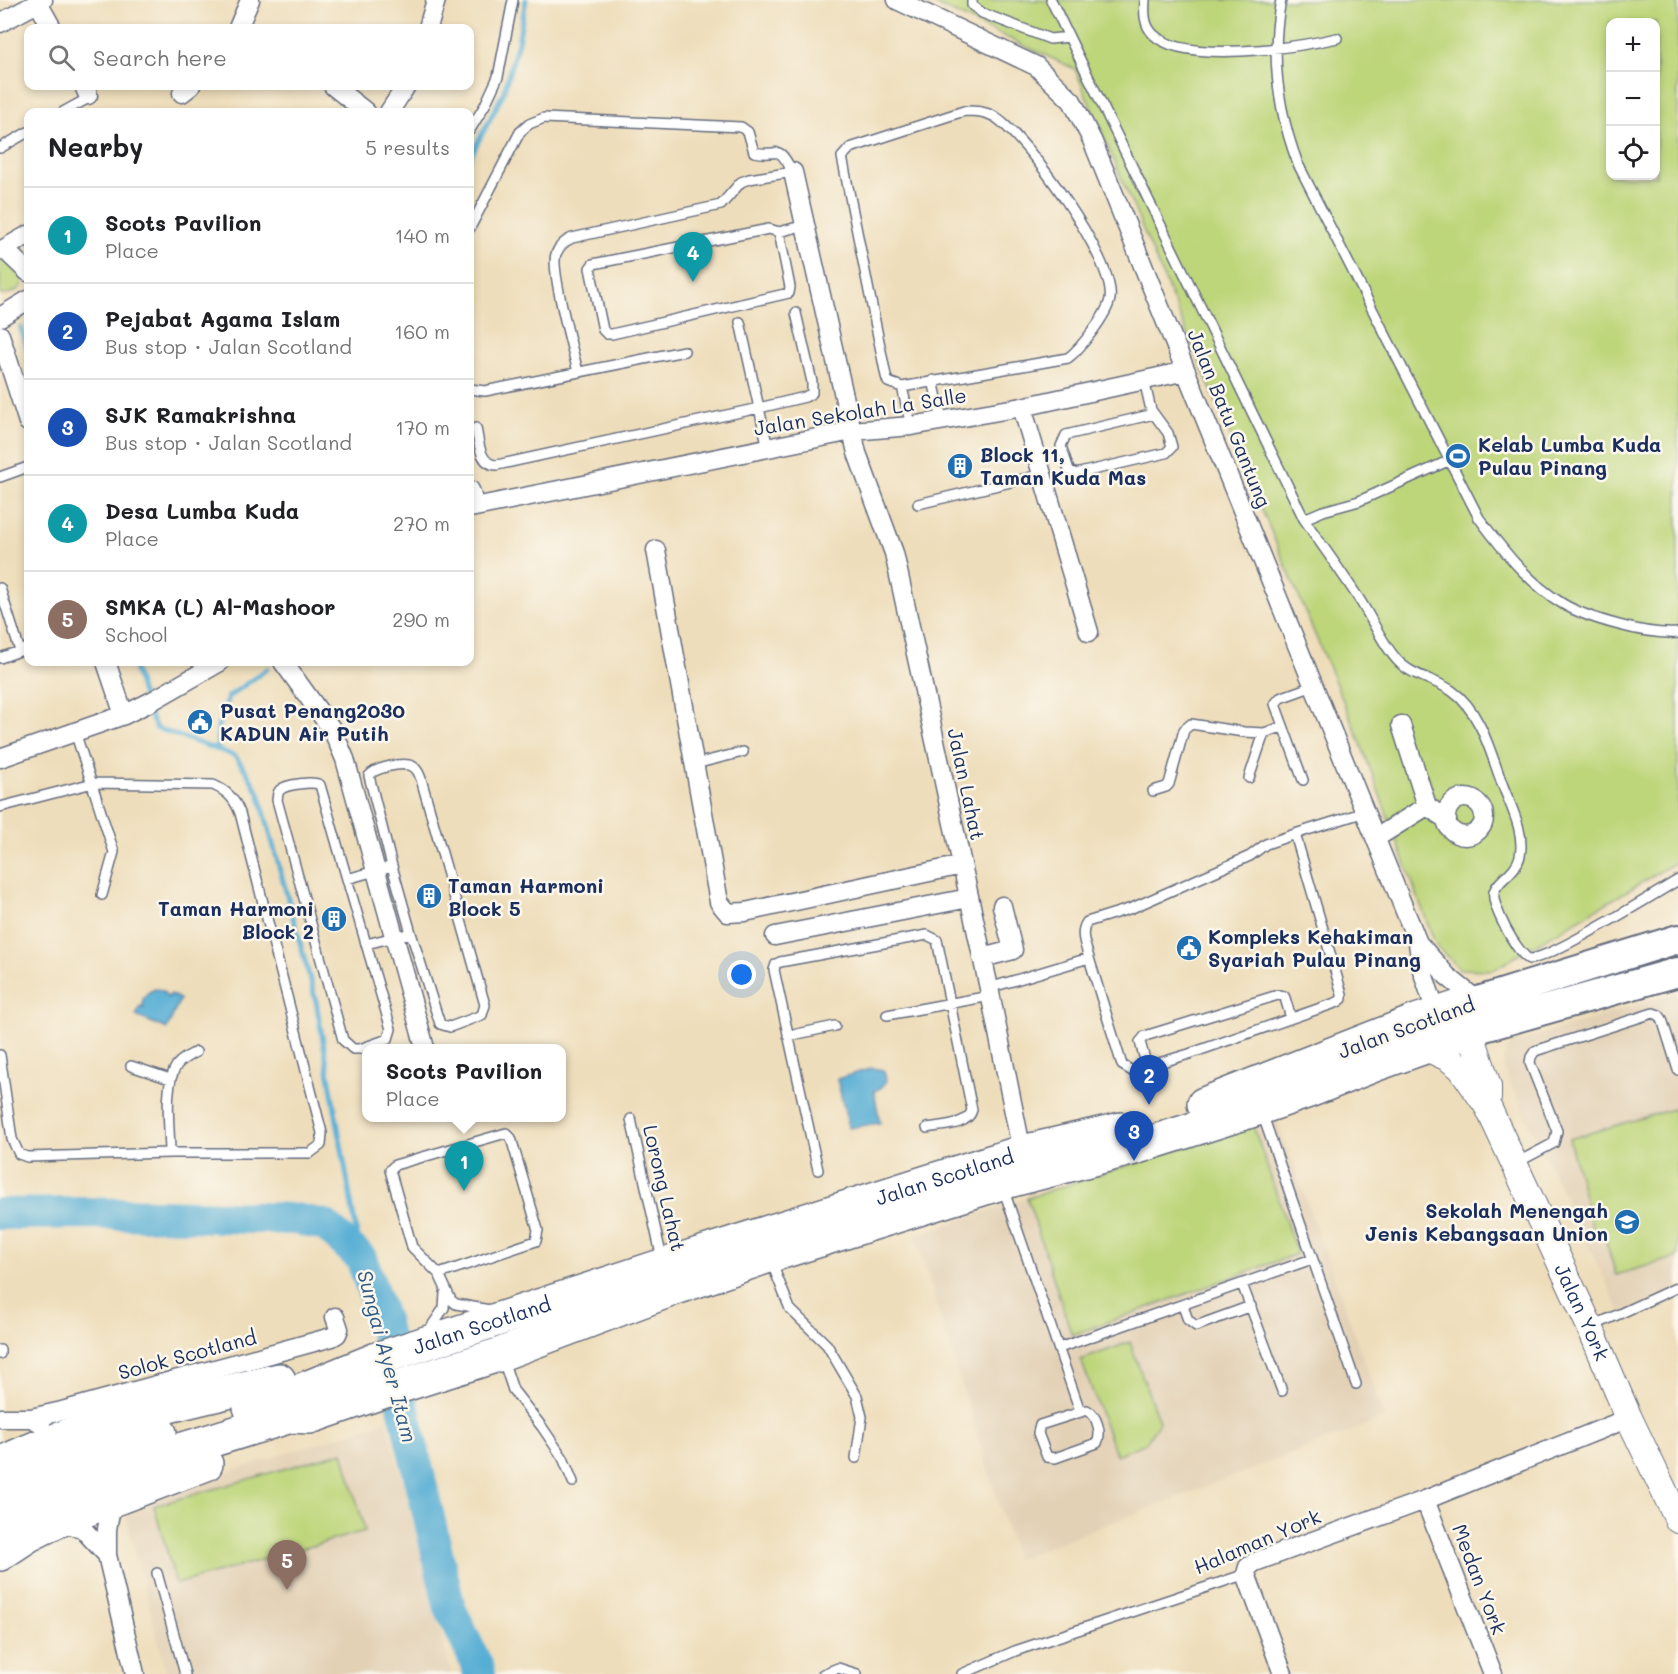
<!DOCTYPE html>
<meta charset="utf-8">
<style>
body{margin:0;font-family:Mali,sans-serif;background:#f2f2f2;color:#202124}
.controls{position:absolute;right:18px;top:18px;display:grid;overflow:hidden;border-radius:12px;box-shadow:0 3px 9px #0003}
.controls button{width:54px;height:54px;display:grid;place-items:center;padding:0;border:0;border-bottom:2px solid #e0e0e0;background:#fff;color:#202124;font:30px sans-serif}
.you{position:absolute;left:742px;top:975px;width:21px;height:21px;margin:-15px;border:4px solid #fff;border-radius:50%;background:#1a73e8;box-shadow:0 0 0 9px #1a73e833}
.badge{display:grid;place-items:center;width:39px;height:39px;border-radius:50%;background:#0b8043;color:#fff;font-size:20px;font-weight:700}
.pin{position:absolute;translate:-50% -50px;filter:drop-shadow(0 2px 3px #0008)}
.pin::after{content:'';position:absolute;top:32px;width:21px;height:18px;background:inherit;clip-path:polygon(0 0,100% 0,50% 100%)}
.popup{position:absolute;left:362px;top:1044px;width:204px;height:78px;box-sizing:border-box;display:grid;place-content:center;border-radius:12px;background:#fff;filter:drop-shadow(0 2px 4px #0005);font-size:20px;white-space:nowrap;color:#757577}
.popup b{font-size:22px;color:#202124}
.popup::after{content:'';position:absolute;left:50%;top:100%;margin-left:-12px;border:12px solid transparent;border-top-color:#fff}
.list{margin:0;padding:0;list-style:none}
h2{display:flex;justify-content:space-between;align-items:center;height:78px;margin:0;padding:0 24px;font-size:26px}
h2 small{font-size:20px;font-weight:400;color:#757577}
.list li{display:grid;grid-template-columns:39px 1fr auto;gap:18px;align-items:center;box-sizing:border-box;height:96px;padding:0 24px;border-top:2px solid #e0e0e0}
.list b{display:block;font-size:22px;white-space:nowrap}
.list p{margin:0;font-size:20px;white-space:nowrap;color:#757577}
.list em{font-size:20px;font-style:normal;color:#757577}
.icon{flex:none;width:33px;height:33px;fill:none;stroke:currentColor;stroke-width:2;stroke-linecap:round;stroke-linejoin:round}
.map{position:relative;flex:none;width:1678px;height:1674px;overflow:hidden}
.search{position:absolute;background:#fff;box-shadow:0 3px 9px #0003;left:24px;top:24px;width:450px;height:66px;display:flex;align-items:center;gap:15px;box-sizing:border-box;padding:0 21px;border-radius:12px;color:#757577;font-size:22px}
.panel{position:absolute;background:#fff;box-shadow:0 3px 9px #0003;left:24px;top:108px;width:450px;height:558px;border-radius:12px}
.map>svg:first-child{display:block}
.built{fill:#e3d1b6}
.green{fill:#bed67a;stroke:#6c826c;stroke-width:1.5;fill-rule:evenodd}
.water{fill:#57aed4;stroke:#396e99;stroke-width:1.5}
.lines{fill:none;stroke-linecap:round;stroke-linejoin:round}
.stream{stroke:#57aed4;stroke-width:5}
.river{stroke:#57aed4;stroke-width:32}
.lane-casing{stroke:#656c7e;stroke-width:12}
.street-casing{stroke:#656c7e;stroke-width:21}
.secondary-casing{stroke:#656c7e;stroke-width:28}
.primary-casing{stroke:#656c7e;stroke-width:32}
.highway-casing{stroke:#656c7e;stroke-width:36}
.lane{stroke:#fff;stroke-width:9}
.street{stroke:#fff;stroke-width:18}
.secondary{stroke:#fff;stroke-width:26}
.primary{stroke:#fff;stroke-width:28}
.highway{stroke:#fff;stroke-width:33}
.labels{text-anchor:middle;dominant-baseline:central;stroke-width:5;stroke-linejoin:round;paint-order:stroke}
.street-label{font-size:20px;fill:#1b2f5e;stroke:#fbf7ec}
.poi-label{font-size:20px;font-weight:bold;fill:#1b2f5e;stroke:#fbf7ec;text-anchor:start}
.water-label{font-size:21px;font-style:italic;fill:#305b87;stroke:#fbf7ec}
</style>
<div class="map">
<svg width="1678" height="1674" viewBox="0 0 1678 1674">
<rect width="100%" height="100%" fill="#fbf7ec"/>
<filter id="ink" filterUnits="userSpaceOnUse"><feTurbulence type="fractalNoise" baseFrequency=".0167" numOctaves="2"/><feDisplacementMap in="SourceGraphic" scale="12" xChannelSelector="R" yChannelSelector="G"/><feConvolveMatrix kernelMatrix="1 2 1 2 8 2 1 2 1" color-interpolation-filters="sRGB"/></filter>
<filter id="wash" filterUnits="userSpaceOnUse"><feTurbulence type="fractalNoise" baseFrequency=".008" numOctaves="4" result="noise"/><feDisplacementMap in="SourceGraphic" scale="24" xChannelSelector="R" yChannelSelector="G"/><feGaussianBlur stdDeviation="1.35" result="paint"/><feColorMatrix in="noise" values="0 0 0 0 0 0 0 0 0 0 0 0 0 0 0 0 0 1.4 0 .05"/><feComposite in="paint" operator="in"/></filter>
<g filter="url(#wash)">
<rect width="100%" height="100%" fill="#eeddba"/>
<path class="built" d="M1678,992V1294L1623,1318L1507,1077L1503,1064L1505,1054L1510,1046L1517,1042Z
M1276,1117L1385,1418L1016,1559L915,1235Z
M387,1421L451,1674H167L123,1506Z"/>
<path class="green" d="M926,0H1678V861L1493,970L1460,969L1436,946L1358,736L1075,69ZM1610,22H1656V176H1610Z
M0,259H3L23,279C22,291 13,293 2,295L0,294Z
M1673,1109L1678,1126V1257L1616,1275L1602,1228L1593,1230L1569,1139Z
M1253,1125L1297,1254L1072,1335L1027,1198Z
M1130,1342L1159,1422L1146,1443L1116,1455L1081,1360Z
M343,1452L365,1531L176,1584L154,1506Z"/>
<path class="water" d="M155,989L162,990L168,998L170,994L180,999L167,1029L136,1016L140,1006L144,1008C140,998 146,993 155,989Z
M872,1068L883,1070C889,1081 885,1087 874,1091L880,1123L849,1128L837,1079Z"/>
<g class="lines">
<path class="stream" d="M470,157L503,94L518,42L526,0
M21,328L28,351
M132,662L144,700
M147,709L156,728L235,756L246,771L259,793L316,1001L361,1258
M217,749L218,726L228,697L267,669"/>
<path class="river" d="M0,1214L86,1213L295,1219L325,1225L361,1258L383,1320L450,1608L477,1665L479,1674"/>
</g>
</g>
<g filter="url(#ink)">
<g class="lines">
<g class="lane-casing">
<path id="lane" d="M972,0V5L982,13L1050,39L1069,37
M1051,0L1304,519C1323,547 1343,574 1361,602C1373,621 1382,643 1397,660C1411,676 1435,679 1452,691C1481,711 1491,755 1503,786C1511,807 1525,832 1520,856C1516,873 1497,880 1494,892C1491,906 1517,953 1529,959C1548,960 1655,894 1678,880
M1145,0C1144,13 1144,25 1153,34C1183,65 1298,47 1337,38
M1281,0C1270,57 1278,111 1298,164L1479,518C1503,550 1528,583 1563,604C1580,614 1600,620 1619,625C1637,630 1659,634 1678,633
M964,111C975,111 985,111 995,117C1027,138 1116,261 1110,299C1107,315 1081,348 1068,358L902,387L888,382L886,376L842,157L850,148Z
M63,112L85,100L88,95
M470,130L485,105L498,77L513,0
M0,148L28,132
M470,228L520,132L529,124L544,118L741,127L748,132L754,152C782,158 775,141 793,172L749,179L741,182L721,205L572,238C565,241 559,246 556,254C550,269 573,351 578,372
M769,229L779,232L790,287L789,293L612,334H607L603,330L590,268L593,264Z
M779,232L805,225
M740,322L759,408L805,397L812,393V382L796,313
M933,380L942,421
M1144,380L1151,410L1168,433L1172,447L1166,453L1075,474L1069,470L1061,446L1066,435L1154,414
M902,387L911,426
M470,389L485,391L684,351
M476,428C479,441 479,465 497,465L759,408L768,448
M0,477L28,467
M918,504L1040,475
M1304,519L1323,511L1359,501L1448,461
M0,588L20,651
M0,658L28,648
M75,732L114,852L102,895
M695,764L743,752
M1249,778L1264,733
M1303,780L1275,704L1280,698L1316,685
M1153,791L1166,787L1169,784L1184,730L1191,724L1244,732L1264,733L1282,727
M0,807L93,783L213,785C227,791 234,798 240,813L322,1133L321,1145L310,1153H170L27,1157L19,1154L12,1139L0,1055
M1295,834L1365,812
M392,866L411,933
M347,879L391,1029L388,1039L360,1049H353L343,1040L277,800C278,795 277,793 280,790C286,784 314,781 320,785L347,879L392,866L369,776C374,768 399,763 409,765C416,766 419,773 421,779L485,1005L482,1015L450,1027L440,1024L411,933L366,944
M989,988L1089,958C1086,946 1079,933 1087,922L1132,908L1250,856L1266,844L1295,834L1342,994V999L1338,1002L1189,1054L1132,1071L1122,1065L1089,958
M887,1015L990,996
M788,1036L835,1026
M131,1066L170,1079
M1147,1067L1140,1042L1145,1036L1278,995L1284,996L1285,998L1291,1018
M1262,1113L1356,1384
M631,1119L662,1259
M170,1153C170,1130 163,1084 177,1065C182,1059 188,1056 196,1052
M1516,1163L1554,1143L1557,1131L1530,1063L1531,1057L1535,1051L1653,1013L1659,1015L1662,1019L1678,1070
M818,1170L774,970L776,964L780,962L927,935L937,940L972,1110C968,1126 941,1125 927,1128
M1003,1188L1080,1411
M771,1261L790,1309L827,1345L857,1396L862,1417L856,1458
M439,1274L536,1241L538,1230L511,1138L506,1133L395,1165L390,1170L412,1247L439,1274L451,1300L456,1304L490,1310
M1242,1284L1282,1391
M1183,1306L1188,1320L1196,1326L1251,1306
M1593,1326L1678,1287
M427,1333L444,1308L445,1293
M1059,1348L1312,1259
M0,1350V1354
M503,1360L513,1390L542,1427L563,1458L573,1482
M1087,1410C1097,1415 1102,1433 1097,1443L1055,1458L1047,1457L1038,1433L1040,1425Z
M157,1573L185,1674
M823,1674L838,1668L857,1674
M962,1674L1015,1651L1246,1574"/>
</g>
<g class="street-casing">
<path id="street" d="M897,0L1036,66L1072,101L1092,140L1418,943L1422,970L1439,1021
M38,3L52,28
M0,23L43,0
M238,28L250,0
M428,28L436,0
M84,86L88,95
M333,86L366,112
M182,93L191,86
M389,112L406,86
M793,172L857,453L894,553L989,988L1022,1152
M4,249L28,272
M0,251L28,235
M0,317L28,300
M0,335L28,422
M1022,407L1089,632
M470,490L475,507
M470,508L852,431L911,426L1022,407L1186,371
M656,550L719,902L728,913L745,912L962,865
M106,662L124,715
M283,662L333,731L345,759L425,1048
M1401,725L1427,806L1447,820
M0,758L124,715L152,701L220,662
M1446 817a19 19 0 1 1 38 0a19 19 0 1 1-38 0Z
M1376,838L1427,806
M775,936L969,898
M1418,943L1447,976L1478,1001
M982,958L1013,950L1002,906
M0,1418H31L41,1423
M31,1418L62,1411L332,1337L337,1334L339,1329L335,1317
M118,1498L110,1514L107,1529V1555L135,1674
M1425,1500L1493,1674
M59,1522L82,1528L107,1555
M1283,1674L1246,1574L1248,1567L1255,1562L1425,1500L1629,1418"/>
</g>
<g class="secondary-casing">
<g id="secondary">
<path d="M1465,1015L1488,1086V1097"/>
<path id="s1" d="M1424,1047L1448,1058L1461,1068L1488,1107L1590,1327L1629,1418L1678,1520"/>
</g>
</g>
<g class="primary-casing">
<path id="primary" d="M1462,1006L1678,939
M1470,1031L1678,972"/>
</g>
<g class="highway-casing">
<g id="highway">
<path d="M1204,1104L1416,1021L1462,1006"/>
<path id="s2" d="M250,1407L282,1398L377,1359L664,1265L1022,1152L1121,1129"/>
<path d="M0,1464C87,1421 185,1402 279,1380"/>
<path d="M0,1493C48,1461 105,1448 160,1433"/>
<path d="M0,1523L32,1503L73,1483L291,1416L310,1417L385,1391L501,1354L673,1289L769,1256L1001,1183L1134,1148L1260,1108L1309,1091L1377,1064L1470,1031"/>
<path d="M0,1554L29,1535L57,1521L206,1464"/>
</g>
</g>
<use href="#lane" class="lane"/>
<use href="#street" class="street"/>
<use href="#secondary" class="secondary"/>
<use href="#primary" class="primary"/>
<use href="#highway" class="highway"/>
</g>
</g>
<defs>
<g id="stadium-disc" transform="scale(1.35)"><circle r="9.5" fill="#1f6fb2" stroke="#fbf7ec"/><path d="M0-5a6.5 5 0 1 0 0 10a6.5 5 0 1 0 0-10ZM-3.5-1.8h7v3.6h-7Z" fill="#fff"/></g>
<g id="building-disc" transform="scale(1.35)"><circle r="9.5" fill="#1f6fb2" stroke="#fbf7ec"/><path d="M-4-6H4V6H1V3H-1V6H-4ZM-2.5-4.3h1.7v1.8h-1.7ZM.8-4.3h1.7v1.8H.8ZM-2.5-1h1.7V.8h-1.7ZM.8-1h1.7V.8H.8Z" fill="#fff"/></g>
<g id="civic-disc" transform="scale(1.35)"><circle r="9.5" fill="#1f6fb2" stroke="#fbf7ec"/><path d="M-.6-6.5H3V-4.5H.6V-3L4-1V1h2V6H-6V1h2V-1L-.6-3ZM-1.2 2.5V6h2.4V2.5Z" fill="#fff"/></g>
<g id="school-disc" transform="scale(1.35)"><circle r="9.5" fill="#1f6fb2" stroke="#fbf7ec"/><path d="M0-5L7-2L0 1L-7-2ZM-4 1L0 2.5L4 1V4Q0 6-4 4Z" fill="#fff"/></g>
</defs>
<g fill-rule="evenodd">
<use href="#stadium-disc" x="1458" y="456"/>
<use href="#building-disc" x="960" y="466"/>
<use href="#civic-disc" x="200" y="722"/>
<use href="#building-disc" x="429" y="896"/>
<use href="#building-disc" x="334" y="919"/>
<use href="#civic-disc" x="1189" y="948"/>
<use href="#school-disc" x="1627" y="1222"/>
</g>
<g class="labels">
<g class="street-label">
<text transform="translate(860 411) rotate(-9)">Jalan Sekolah La Salle</text>
<text transform="translate(1230 418) rotate(68)">Jalan Batu Gantung</text>
<text transform="translate(967 784) rotate(78)">Jalan Lahat</text>
<text transform="translate(1406 1027) rotate(-20)">Jalan Scotland</text>
<text stroke="none"><textPath href="#s2" startOffset="732">Jalan Scotland</textPath></text>
<text transform="translate(665 1188) rotate(77)">Lorong Lahat</text>
<text stroke="none"><textPath href="#s1" startOffset="316">Jalan York</textPath></text>
<text stroke="none"><textPath href="#s2" startOffset="246">Jalan Scotland</textPath></text>
<text transform="translate(187 1354) rotate(-15)">Solok Scotland</text>
<text transform="translate(1257 1541) rotate(-23)">Halaman York</text>
<text transform="translate(1480 1579) rotate(69)">Medan York</text>
</g>
<g class="poi-label">
<text x="1478" y="444">Kelab Lumba Kuda<tspan x="1478" dy="23">Pulau Pinang</tspan></text>
<text x="980" y="454">Block 11,<tspan x="980" dy="23">Taman Kuda Mas</tspan></text>
<text x="220" y="710">Pusat Penang2030<tspan x="220" dy="23">KADUN Air Putih</tspan></text>
<text x="448" y="885">Taman Harmoni<tspan x="448" dy="23">Block 5</tspan></text>
<text x="314" y="908" text-anchor="end">Taman Harmoni<tspan x="314" dy="23">Block 2</tspan></text>
<text x="1208" y="936">Kompleks Kehakiman<tspan x="1208" dy="23">Syariah Pulau Pinang</tspan></text>
<text x="1608" y="1210" text-anchor="end">Sekolah Menengah<tspan x="1608" dy="23">Jenis Kebangsaan Union</tspan></text>
</g>
<g class="water-label">
<text transform="translate(388 1356) rotate(75)">Sungai Ayer Itam</text>
</g>
</g>
</svg>
<div class="controls">
<button>+</button>
<button>−</button>
<button><svg class="icon" aria-label="locate" viewBox="0 0 24 24"><circle cx="12" cy="12" r="6"/><path d="M12 2v4M12 18v4M2 12h4M18 12h4"/></svg></button>
</div>
<div class="you"></div>
<div class="pin badge" style="left:464px;top:1191px;background:#0f9aa8">1</div>
<div class="popup"><b>Scots Pavilion</b>Place</div>
<div class="pin badge" style="left:1149px;top:1105px;background:#1a4fb4">2</div>
<div class="pin badge" style="left:1134px;top:1161px;background:#1a4fb4">3</div>
<div class="pin badge" style="left:693px;top:282px;background:#0f9aa8">4</div>
<div class="pin badge" style="left:287px;top:1590px;background:#8d6e63">5</div>
<div class="search"><svg class="icon" aria-label="search" viewBox="0 0 24 24"><circle cx="10" cy="10" r="6"/><path d="M15 15l6 6"/></svg>Search here</div>
<section class="panel">
<h2>Nearby<small>5 results</small></h2>
<ul class="list">
<li><span class="badge" style="background:#0f9aa8">1</span><div><b>Scots Pavilion</b><p>Place</p></div><em>140 m</em></li>
<li><span class="badge" style="background:#1a4fb4">2</span><div><b>Pejabat Agama Islam</b><p>Bus stop · Jalan Scotland</p></div><em>160 m</em></li>
<li><span class="badge" style="background:#1a4fb4">3</span><div><b>SJK Ramakrishna</b><p>Bus stop · Jalan Scotland</p></div><em>170 m</em></li>
<li><span class="badge" style="background:#0f9aa8">4</span><div><b>Desa Lumba Kuda</b><p>Place</p></div><em>270 m</em></li>
<li><span class="badge" style="background:#8d6e63">5</span><div><b>SMKA (L) Al-Mashoor</b><p>School</p></div><em>290 m</em></li>
</ul>
</section>
</div>
